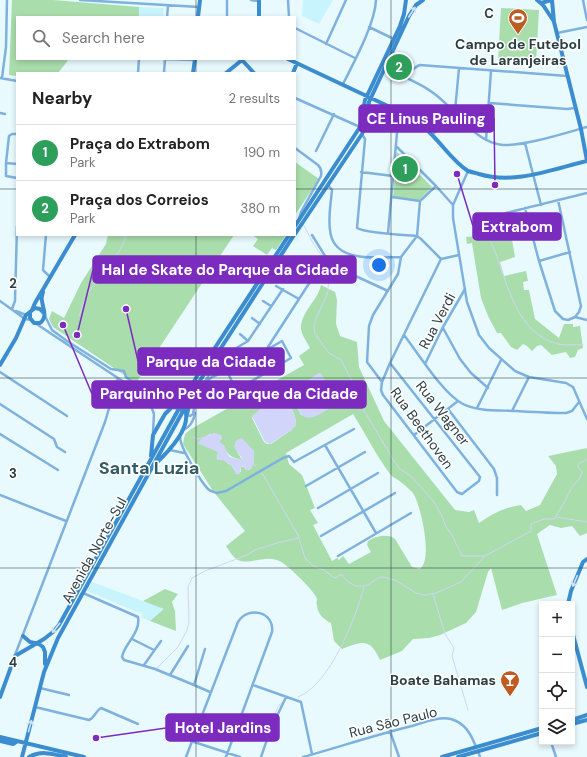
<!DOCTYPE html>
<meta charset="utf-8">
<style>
body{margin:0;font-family:"DM Sans",sans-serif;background:#f6f6f6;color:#222}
.controls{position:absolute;right:12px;bottom:12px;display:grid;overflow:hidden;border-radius:0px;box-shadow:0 2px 6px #0003}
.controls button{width:36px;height:36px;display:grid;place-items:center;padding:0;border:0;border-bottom:1px solid #e0e0e0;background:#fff;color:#222;font:20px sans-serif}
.you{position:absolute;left:379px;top:265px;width:14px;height:14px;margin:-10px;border:3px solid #fff;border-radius:50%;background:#1a73e8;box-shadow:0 0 0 6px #1a73e833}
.badge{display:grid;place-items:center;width:26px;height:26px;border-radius:50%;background:#be5b23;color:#fff;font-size:13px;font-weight:700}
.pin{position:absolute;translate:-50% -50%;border:2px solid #fff;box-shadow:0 1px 4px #0006}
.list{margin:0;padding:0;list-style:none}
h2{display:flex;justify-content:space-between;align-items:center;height:52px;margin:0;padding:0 16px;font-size:17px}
h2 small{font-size:13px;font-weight:400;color:#767676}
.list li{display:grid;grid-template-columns:26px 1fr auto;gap:12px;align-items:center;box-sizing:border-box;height:56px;padding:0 16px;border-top:1px solid #e0e0e0}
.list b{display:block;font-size:15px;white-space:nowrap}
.list p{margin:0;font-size:13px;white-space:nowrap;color:#767676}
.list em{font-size:13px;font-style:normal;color:#767676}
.icon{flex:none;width:22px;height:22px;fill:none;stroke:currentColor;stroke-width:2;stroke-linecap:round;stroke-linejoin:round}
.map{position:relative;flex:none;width:587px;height:757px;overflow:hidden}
.search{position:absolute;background:#fff;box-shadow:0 2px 6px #0003;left:16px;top:16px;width:280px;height:44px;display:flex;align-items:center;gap:10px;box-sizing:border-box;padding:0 14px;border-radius:0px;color:#767676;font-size:15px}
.panel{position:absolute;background:#fff;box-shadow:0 2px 6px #0003;left:16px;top:72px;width:280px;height:164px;border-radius:0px}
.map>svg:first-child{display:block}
.built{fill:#c8f4fe}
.green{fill:#a9ddac;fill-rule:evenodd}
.water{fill:#d0d5f9}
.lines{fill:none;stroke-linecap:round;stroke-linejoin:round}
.stream{stroke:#d0d5f9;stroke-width:1}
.street{stroke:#7fb1de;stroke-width:2.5}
.secondary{stroke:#3c8dcf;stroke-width:4}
.oneway{stroke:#cee2f3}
.grid{fill:none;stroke:#2b3e42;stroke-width:1;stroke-opacity:0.55}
.labels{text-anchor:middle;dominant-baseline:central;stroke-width:3;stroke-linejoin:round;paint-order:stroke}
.poi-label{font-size:14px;font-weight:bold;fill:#2b3e42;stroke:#fff}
.street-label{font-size:14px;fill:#2b3e42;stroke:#fff}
.district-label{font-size:18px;font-weight:bold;fill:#335d66;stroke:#fff}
.grid-label{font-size:13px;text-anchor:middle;font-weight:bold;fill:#2b3e42;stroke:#fff;stroke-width:3;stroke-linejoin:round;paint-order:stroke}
.leader{fill:none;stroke:#7b2cbf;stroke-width:1.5}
.callout-dot{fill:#7b2cbf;stroke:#fff;stroke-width:1.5}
.callout{fill:#7b2cbf;stroke:#7b2cbf;stroke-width:1.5}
.callout-label{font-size:15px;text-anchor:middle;font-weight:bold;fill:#fff}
</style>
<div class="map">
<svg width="587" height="757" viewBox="0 0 587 757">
<rect width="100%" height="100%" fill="#e8fafe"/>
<path class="built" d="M303,0H333L319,24L302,16Z
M139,7L164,8L163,17H139Z
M92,582L143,601L165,609L150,621L142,618V614L87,591Z"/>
<path class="green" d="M12,0H53L139,7V17H17V59H69L58,73H17V76L9,75Z
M501,8L539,10L536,63L498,61Z
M392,59L414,62C402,76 406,76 388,68Z
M397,152L432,187L419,200L393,197Z
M295,162L319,179L295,215Z
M488,218H493L495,224L500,223L503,236L509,235L510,239L512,240L515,257L500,262L504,276L526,271L528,281L523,282L524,290H529L535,319L559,338L564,324H573V327L580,326L583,348L578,350L575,357L570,358L566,352L552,355L541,345L537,346L532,351L527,346L523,344L517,350L511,347L501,333H497L488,316L481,298L472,243L467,244L466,237L489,235Z
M108,235H234L136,383L53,327L49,319L52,311L64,318L81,283L106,244Z
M252,235H286L276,250L272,248L267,255L253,246L258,239Z
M321,285L335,292L337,300L336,324L340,336L357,342L359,367L384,421L455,510L469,512L474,510L479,523C492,514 505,507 521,505L526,511L540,505L557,474L556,466L548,456L587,448V533L580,536L572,526L561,528L550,525L537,534L557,595L522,603L502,610L491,568L488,572L476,612L466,623L440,635L429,638L413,639L402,651L380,660C370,638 363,641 342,649L334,641L331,623C324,620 317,613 317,605C316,603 317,601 317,599C315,591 290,568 283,563C267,552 251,566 238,560C233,558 229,550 226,546L245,531L213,491L183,444L185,434L191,429L304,365L299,356L310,348C307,342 301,334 301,328C301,312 318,300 321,285ZM320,373L335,396L337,400L335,404L313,417L301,415L292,398ZM282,399C291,405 296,414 296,425L290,431L271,444H267L264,442L252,418L265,405ZM353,414C365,433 376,455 390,474C393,478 398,479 402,483C405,485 410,490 413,493C421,505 433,560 420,569L412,567L395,539C388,533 375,536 368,541L367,545L371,552L349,564L343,556L339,560L337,558L332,561L313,525L318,523L310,510L315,508L302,475L289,464L286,453ZM210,434L222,438L219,442C230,453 225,456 242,460L234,446L254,455V463L249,470L241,466V472L234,470L232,466L223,460L217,459L218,452L201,439Z
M165,589L178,594L172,602L175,611L176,631L150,621L164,609L143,601Z"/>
<path class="water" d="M320,373L335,396L337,400L335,404C328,410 310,423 302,415C300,413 298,409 297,407C294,402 292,398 291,392L317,374Z
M282,399C291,406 296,414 296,425L290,431L270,444L265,442L252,416L265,405Z
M214,433L221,435L222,438L219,442L224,445L228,455L230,457L241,460L242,458C238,451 231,448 237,440L242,438L254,451V463L251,469L246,470L243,466H241L240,474H236L232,466L223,460H217L218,452L199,444L198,443L201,439L206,436Z"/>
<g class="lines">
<path class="stream" d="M303,224L313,243L326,262L329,270L328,292L316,319L314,326L315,334L329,353L341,360L358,392L362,407L394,461L399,468L413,478L434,502L443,518L446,527L452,535L462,556H484
M486,231C489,239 493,246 496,254C508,287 518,334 558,344C566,346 574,344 583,345
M79,316C82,308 85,297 90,290C102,272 121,256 126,235
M193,437L197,439L205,437
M253,464L256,466
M262,473L298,535L305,558L313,566L324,570L333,577L336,578L339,575H342L348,582L356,586H366L378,578L383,577L395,580L416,593L424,595L436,593L461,582L485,556L531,531V524L544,519H554L564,503L572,487L580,478L582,472L578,467V464L587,459
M556,517L587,522
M433,594L445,634L454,648L452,656L468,710
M157,668L178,647L187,630L189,622L188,587L192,578L205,571L247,555L255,550L277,543L298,538
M298,697C330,685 356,617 364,587
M264,737L279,705L283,702"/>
<path class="street" d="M80,0L199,7
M251,0L259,1
M288,0L289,17
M583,0L587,20
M167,17L168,6
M227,17V0
M369,27L394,39
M295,28L355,58
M557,33L587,27
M326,44L346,0
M164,59L195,60
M384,69C402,76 421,83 436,95C458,112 474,142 503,145C525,146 565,133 587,127
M138,73L139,59
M164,73L165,59
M404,77C409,73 414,67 420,65L567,76
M0,78L17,81
M2,78L6,47L7,0
M343,84C354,62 375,24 376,0
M295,98L360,127
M489,103L567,109L575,108
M455,111L459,68
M0,113L5,114
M17,134H12L9,136L6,163L17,164
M362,134L365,139L357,228C365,233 404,235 417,236L421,239L441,259
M432,135L455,112
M486,140L491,71
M525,143L541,205
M397,147L436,186L453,205
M295,148L318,165C321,168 322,171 321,176L301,212L299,219
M316,151L334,114
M6,163V176L17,178
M468,171L453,205V218L467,302L479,335L489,348L515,371L529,377L566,383L573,387L587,419
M361,172L393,176
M328,185L332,190C331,202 328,217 330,230C333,264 377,257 401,257
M392,197L420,201
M525,208L539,261L555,311L563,319L568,320L575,317L579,312L581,306L558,200
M506,213L587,193
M388,233L399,111
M46,235L43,270L50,277
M312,235L325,256L336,267L388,291
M441,259L459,255
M539,261L570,252
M276,286L299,299
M0,301L25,319L31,320
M263,301L271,306
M12,309L15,301L17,226
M16,311L26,315
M45,316L52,330L67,341L111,369L124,371L126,377C139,387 157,404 173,407
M575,317L587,320
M252,318L260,324
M35,323L148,398L154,414L153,432
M443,328L460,359L471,373L488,388
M240,334L248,341
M404,335C418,353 443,394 463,404C479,412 500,410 517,411C534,412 550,413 566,413L572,411L579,402
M266,350L310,282
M390,363L480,477L479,481L462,494L457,492L383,395L381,390L382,382L390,363L441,259
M425,364L443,327L465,289
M209,366L216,375
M0,372L67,416
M207,381L212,377L226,371
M382,382L367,362L369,326L373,315L398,274L401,257L417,236L420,201L436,186
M220,387L224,395H228L291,358L282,341L227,373
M237,391L222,362L223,356L248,341L283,289
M0,404L54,439L57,447L65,452
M477,408L501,360
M448,409L494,469L497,478V495
M512,411L529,377
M187,415L190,416L193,414L196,397L209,375L213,370L223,365
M182,430C190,428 194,420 195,413
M0,434L58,470
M414,435L458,401
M180,437C180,447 201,482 208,489C211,492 214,492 217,493L226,491L283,458L289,456L294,462L354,429
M325,445L376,533
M170,450L184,453
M306,486L365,452
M0,495L66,521
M318,508L378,473
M321,536L395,493
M338,556L411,513
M83,593L138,617C141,633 124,644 122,657L124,660L155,669L194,685L205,649
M132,639L154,650
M15,655L105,422L118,378
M144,665L161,641
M170,675L188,646
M194,685L210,692
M253,685L301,702L312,754
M40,688L69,695
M35,707L89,720C95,718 95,711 101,708L138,724
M390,731L399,757
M191,741L240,757
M551,742L556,757
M478,751L480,757
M186,757L238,622C248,605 275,612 272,632L226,757
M261,757L270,731L286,697
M303,757C339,747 375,735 412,726C423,723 438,716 451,719C465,723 471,734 476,747"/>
<path class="secondary" d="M537,0L543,5L553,20
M552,0L554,22L581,129L587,161
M541,3L551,0
M198,17L200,0
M259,17V0
M288,59L407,115C416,121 426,128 433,136C444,147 454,162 468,171C471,172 476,173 479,174C515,185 553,169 587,161
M193,73L195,59
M226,73L242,60L254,73
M293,73L297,63
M295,226L360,127L365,100L400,26L404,14L406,0
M295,234L362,134L366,124L369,102L409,16L416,5L423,0
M32,310L35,303L75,235
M30,313V318L34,323H40C48,317 43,309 42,301C41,298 42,295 43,292
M0,365L16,338L26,315L35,308L40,309L44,313
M187,414L191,397
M151,456L153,435L165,414L183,396
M154,465C166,454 189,431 186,413L179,408L173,407
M568,604L571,591L583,562L587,559
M572,631L587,687
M23,636L30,642L39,644L43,647L45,652V664
M0,697L15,656L44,639L53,632L59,625L201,369L289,235
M572,720L587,715
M572,724L587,720
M0,737L84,757
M0,741L13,744L16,742
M22,757L44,672L58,638L199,382L294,235
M29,757C42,750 53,754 66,757
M442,757L542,728
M458,757L542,733"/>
</g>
<defs><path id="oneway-shaft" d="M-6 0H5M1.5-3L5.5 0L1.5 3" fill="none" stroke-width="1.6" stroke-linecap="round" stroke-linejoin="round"/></defs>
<g class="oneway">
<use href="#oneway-shaft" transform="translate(412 12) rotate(-57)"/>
<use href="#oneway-shaft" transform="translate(575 581) rotate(113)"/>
<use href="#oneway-shaft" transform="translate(56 628) rotate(129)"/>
<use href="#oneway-shaft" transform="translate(30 726) rotate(-75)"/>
</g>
<path class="grid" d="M196,0V17M391,0V757M196,59V73M0,189H17M295,189H587M196,235V757M0,378H587M0,568H587"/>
<defs>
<g id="stadium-pin" transform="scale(1)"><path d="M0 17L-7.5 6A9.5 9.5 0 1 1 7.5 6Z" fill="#be5b23" stroke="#fff"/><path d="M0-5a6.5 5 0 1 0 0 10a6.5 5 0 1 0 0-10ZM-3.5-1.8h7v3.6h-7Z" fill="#fff"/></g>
<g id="bar-pin" transform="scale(1)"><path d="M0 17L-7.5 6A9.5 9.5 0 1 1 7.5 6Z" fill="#be5b23" stroke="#fff"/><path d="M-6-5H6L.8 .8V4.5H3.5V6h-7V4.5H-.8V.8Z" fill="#fff"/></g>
</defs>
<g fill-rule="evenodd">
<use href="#stadium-pin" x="518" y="18"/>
<use href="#bar-pin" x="510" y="680"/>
</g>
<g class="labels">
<g class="poi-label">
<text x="518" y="44">Campo de Futebol<tspan x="518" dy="16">de Laranjeiras</tspan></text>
<text x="496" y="680" text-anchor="end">Boate Bahamas</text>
</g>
<g class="street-label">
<text transform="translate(437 321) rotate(-62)">Rua Verdi</text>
<text transform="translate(443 413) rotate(52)">Rua Wagner</text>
<text transform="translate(422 428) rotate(54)">Rua Beethoven</text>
<text transform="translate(94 550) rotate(-61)">Avenida Norte-Sul</text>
<text transform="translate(393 722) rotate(-14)">Rua São Paulo</text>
</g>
<g class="district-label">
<text x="149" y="468">Santa Luzia</text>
</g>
</g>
<g class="grid-label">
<text x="489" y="18">C</text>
<text x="13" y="288">2</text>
<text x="13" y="478">3</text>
<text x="13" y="667">4</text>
</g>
<path class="leader" d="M495 185L494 118M457 174L473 226M77 335L93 270M126 309L138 361M63 325L92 394M96 738L166 728"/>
<g class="callout-dot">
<circle cx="495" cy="185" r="4"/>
<circle cx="457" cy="174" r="4"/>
<circle cx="77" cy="335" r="4"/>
<circle cx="126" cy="309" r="4"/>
<circle cx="63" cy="325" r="4"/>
<circle cx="96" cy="738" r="4"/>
</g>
<g class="callout">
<rect x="359" y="105" width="135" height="27" rx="4"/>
<rect x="473" y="213" width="88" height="27" rx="4"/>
<rect x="93" y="256" width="263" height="27" rx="4"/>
<rect x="138" y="348" width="146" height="27" rx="4"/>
<rect x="92" y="381" width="274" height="27" rx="4"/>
<rect x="166" y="714" width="113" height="27" rx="4"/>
</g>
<g class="callout-label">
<text x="426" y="124">CE Linus Pauling</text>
<text x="517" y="232">Extrabom</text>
<text x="225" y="275">Hal de Skate do Parque da Cidade</text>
<text x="211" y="367">Parque da Cidade</text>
<text x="229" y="399">Parquinho Pet do Parque da Cidade</text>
<text x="223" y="733">Hotel Jardins</text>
</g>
</svg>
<div class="controls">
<button>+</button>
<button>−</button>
<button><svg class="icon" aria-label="locate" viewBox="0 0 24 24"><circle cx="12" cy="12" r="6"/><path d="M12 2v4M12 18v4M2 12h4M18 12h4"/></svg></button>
<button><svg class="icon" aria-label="layers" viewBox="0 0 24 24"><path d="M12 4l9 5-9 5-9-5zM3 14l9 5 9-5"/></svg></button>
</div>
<div class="you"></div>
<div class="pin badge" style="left:405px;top:169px;background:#2e9e5b">1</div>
<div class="pin badge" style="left:399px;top:67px;background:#2e9e5b">2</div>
<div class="search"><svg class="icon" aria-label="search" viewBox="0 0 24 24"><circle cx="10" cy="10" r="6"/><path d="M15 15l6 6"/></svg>Search here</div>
<section class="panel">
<h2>Nearby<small>2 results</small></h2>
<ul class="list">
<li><span class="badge" style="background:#2e9e5b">1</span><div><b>Praça do Extrabom</b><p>Park</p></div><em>190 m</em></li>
<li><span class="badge" style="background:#2e9e5b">2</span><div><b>Praça dos Correios</b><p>Park</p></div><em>380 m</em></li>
</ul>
</section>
</div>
